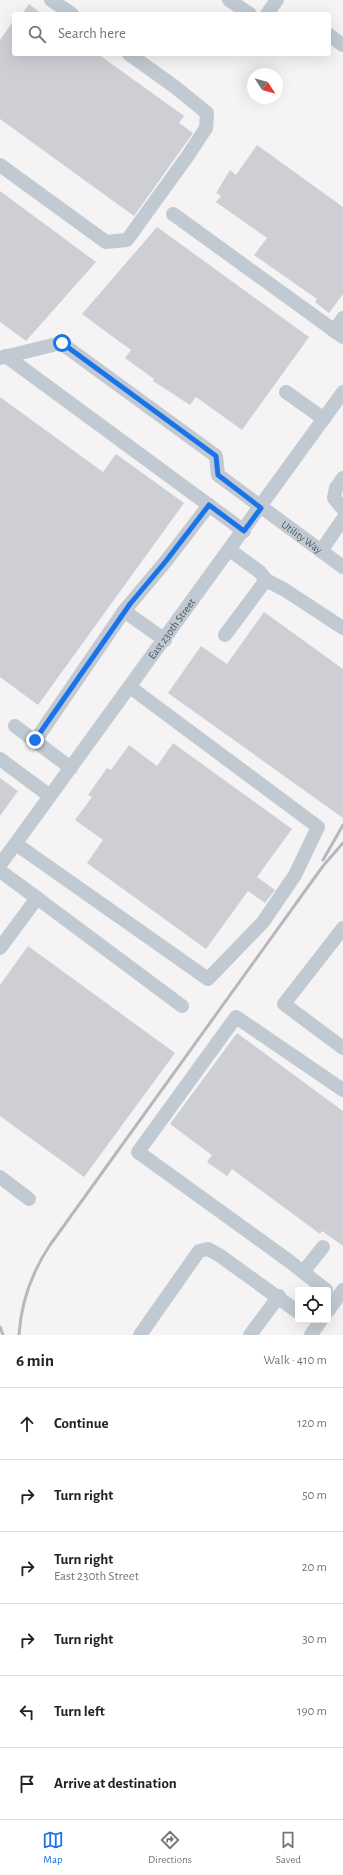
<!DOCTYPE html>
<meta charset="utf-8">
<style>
body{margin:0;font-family:"Alegreya Sans",sans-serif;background:#f6f6f6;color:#222}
.controls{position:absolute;right:12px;bottom:12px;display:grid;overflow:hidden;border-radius:4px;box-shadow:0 4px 16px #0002}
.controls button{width:36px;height:36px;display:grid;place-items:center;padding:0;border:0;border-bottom:1px solid #e0e0e0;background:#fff;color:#222;font:20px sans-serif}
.compass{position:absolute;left:247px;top:68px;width:36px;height:36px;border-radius:50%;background:#fff;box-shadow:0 4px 16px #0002;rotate:126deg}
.stop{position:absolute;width:12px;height:12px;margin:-9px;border:3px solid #1a73e8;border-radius:50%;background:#fff}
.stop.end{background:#1a73e8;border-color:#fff;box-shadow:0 1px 4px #0008}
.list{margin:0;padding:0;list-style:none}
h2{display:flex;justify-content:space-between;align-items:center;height:52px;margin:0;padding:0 16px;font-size:17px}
h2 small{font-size:13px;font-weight:400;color:#767676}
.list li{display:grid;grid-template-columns:26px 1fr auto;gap:12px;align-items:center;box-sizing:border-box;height:72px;padding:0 16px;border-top:1px solid #e0e0e0}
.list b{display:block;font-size:15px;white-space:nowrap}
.list p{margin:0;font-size:13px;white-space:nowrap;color:#767676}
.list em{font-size:13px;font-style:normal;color:#767676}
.icon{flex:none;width:22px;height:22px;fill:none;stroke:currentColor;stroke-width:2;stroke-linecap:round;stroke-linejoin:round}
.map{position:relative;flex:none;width:343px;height:1335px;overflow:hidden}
.search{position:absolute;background:#fff;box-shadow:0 4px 16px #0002;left:12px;right:12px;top:12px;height:44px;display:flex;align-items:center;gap:10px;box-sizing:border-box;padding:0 14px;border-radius:4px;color:#767676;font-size:15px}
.sheet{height:484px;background:#fff}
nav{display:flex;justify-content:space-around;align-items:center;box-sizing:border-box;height:56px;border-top:1px solid #e0e0e0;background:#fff;font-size:11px;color:#767676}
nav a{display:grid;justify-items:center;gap:2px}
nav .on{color:#1a73e8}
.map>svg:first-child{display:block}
.building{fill:#cdcfd5}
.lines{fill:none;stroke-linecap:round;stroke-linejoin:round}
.minor{stroke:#c1cad2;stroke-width:14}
.rail{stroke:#b5b8bd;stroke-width:3}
.route{stroke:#1a73e8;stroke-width:5}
.labels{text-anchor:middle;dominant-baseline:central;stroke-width:4;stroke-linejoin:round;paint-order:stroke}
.street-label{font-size:11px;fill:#4a5661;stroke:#fff}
</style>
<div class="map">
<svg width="343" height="1335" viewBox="0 0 343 1335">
<rect width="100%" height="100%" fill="#f5f3f3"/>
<path class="building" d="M29,4L42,14H22Z
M14,20V54H98L184,116L179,123L193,133L134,216L0,119V40Z
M257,145L343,207V294L329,313L315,302L317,299L254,255L267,238L216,202L221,196L216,193L230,170L236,175Z
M0,191L96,262L26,341L0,322Z
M157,227L309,337L242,430L196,397L190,405L153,381L154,379L125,358L131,350L82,314Z
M0,397L103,472L116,454L184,503L38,705L0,677Z
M264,612L343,669V818L168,693L201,646L227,664Z
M173,743L292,829L257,877L275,890L265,903L248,891L206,949L87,863L103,840L75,820L92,797L88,795L107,768L111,770L129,745L157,766Z
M0,778L18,791L0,816Z
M28,946L175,1053L84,1177L0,1116V985Z
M237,1033L343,1111V1246L322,1231L320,1234L232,1169L227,1176L207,1162L212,1155L170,1124Z"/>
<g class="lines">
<g class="minor">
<path d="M51,0L72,14"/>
<path d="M229,0L250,14"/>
<path d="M267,14L277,0"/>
<path d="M329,35L343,45"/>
<path d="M0,165L106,242L127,240L187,157L206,128L207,113L175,87L129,54"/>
<path d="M173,214L343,337"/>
<path d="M334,331L343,318"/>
<path d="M6,356L244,531"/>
<path id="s1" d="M0,358L61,343L216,456L218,475L343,567"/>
<path d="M286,392L324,419"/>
<path d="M343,478L336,488L334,498L343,509"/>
<path d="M230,550L260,572L266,580L285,590L343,628"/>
<path d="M321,551L343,519"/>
<path d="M225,635L266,580"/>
<path d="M165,640L124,611L166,561L209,505"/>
<path d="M15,726L71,768"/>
<path d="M35,741L124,611"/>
<path d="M0,759L50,796"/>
<path d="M16,844L208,979L263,922L295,875L318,827L130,687"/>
<path id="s2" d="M0,865L343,392"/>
<path d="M0,871L37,898L0,948"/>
<path d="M37,898L182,1006"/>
<path d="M343,928L284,1004L343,1048"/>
<path d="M0,1177L29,1199"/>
<path d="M303,1272L323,1247"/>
<path d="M326,1290L289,1261L138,1152L236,1017L343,1090"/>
<path d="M328,1311L343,1290"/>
<path d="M140,1335L199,1251L208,1249L219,1255L298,1312"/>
<path d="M250,1335L279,1296"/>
<path d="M311,1335L321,1320"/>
</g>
<path class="rail" d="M323,860L343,825
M0,1327L3,1335
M19,1335C21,1302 32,1272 50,1245L323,866L343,843"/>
</g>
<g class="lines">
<path class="route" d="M35,740L130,604L166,561L209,505L244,531L261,508L218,475L216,456L62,343"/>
</g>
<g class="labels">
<g class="street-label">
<text stroke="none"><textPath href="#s1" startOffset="378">Utility Way</textPath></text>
<text stroke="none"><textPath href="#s2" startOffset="292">East 230th Street</textPath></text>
</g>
</g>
</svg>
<div class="controls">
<button><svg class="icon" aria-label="locate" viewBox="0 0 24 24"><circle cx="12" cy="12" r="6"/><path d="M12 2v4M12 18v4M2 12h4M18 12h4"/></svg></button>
</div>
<svg class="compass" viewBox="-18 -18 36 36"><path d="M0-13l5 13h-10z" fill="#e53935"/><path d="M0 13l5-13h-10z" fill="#767676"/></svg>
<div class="stop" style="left:62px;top:343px"></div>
<div class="stop end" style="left:35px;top:740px"></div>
<div class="search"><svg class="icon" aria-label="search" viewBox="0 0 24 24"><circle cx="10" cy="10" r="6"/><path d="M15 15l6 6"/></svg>Search here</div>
</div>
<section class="sheet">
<h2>6 min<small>Walk · 410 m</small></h2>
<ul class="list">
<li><svg class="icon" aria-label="ahead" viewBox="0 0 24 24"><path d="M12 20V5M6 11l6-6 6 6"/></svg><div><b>Continue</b></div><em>120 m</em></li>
<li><svg class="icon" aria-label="right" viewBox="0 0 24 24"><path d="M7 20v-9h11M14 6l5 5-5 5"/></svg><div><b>Turn right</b></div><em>50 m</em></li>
<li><svg class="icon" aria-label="right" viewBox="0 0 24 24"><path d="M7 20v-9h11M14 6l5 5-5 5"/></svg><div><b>Turn right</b><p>East 230th Street</p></div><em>20 m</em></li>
<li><svg class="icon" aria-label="right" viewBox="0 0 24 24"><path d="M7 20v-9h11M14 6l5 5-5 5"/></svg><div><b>Turn right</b></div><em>30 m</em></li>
<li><svg class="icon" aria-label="left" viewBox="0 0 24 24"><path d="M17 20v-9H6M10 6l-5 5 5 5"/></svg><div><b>Turn left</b></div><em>190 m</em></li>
<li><svg class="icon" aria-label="arrive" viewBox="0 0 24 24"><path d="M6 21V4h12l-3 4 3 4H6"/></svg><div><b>Arrive at destination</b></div></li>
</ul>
</section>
<nav>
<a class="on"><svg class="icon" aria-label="map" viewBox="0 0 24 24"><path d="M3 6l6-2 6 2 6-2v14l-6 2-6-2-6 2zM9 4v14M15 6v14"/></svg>Map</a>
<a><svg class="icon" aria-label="directions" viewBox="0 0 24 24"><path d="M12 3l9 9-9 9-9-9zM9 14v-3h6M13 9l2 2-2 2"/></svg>Directions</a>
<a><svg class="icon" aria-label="saved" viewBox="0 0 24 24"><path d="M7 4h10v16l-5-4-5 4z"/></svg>Saved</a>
</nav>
